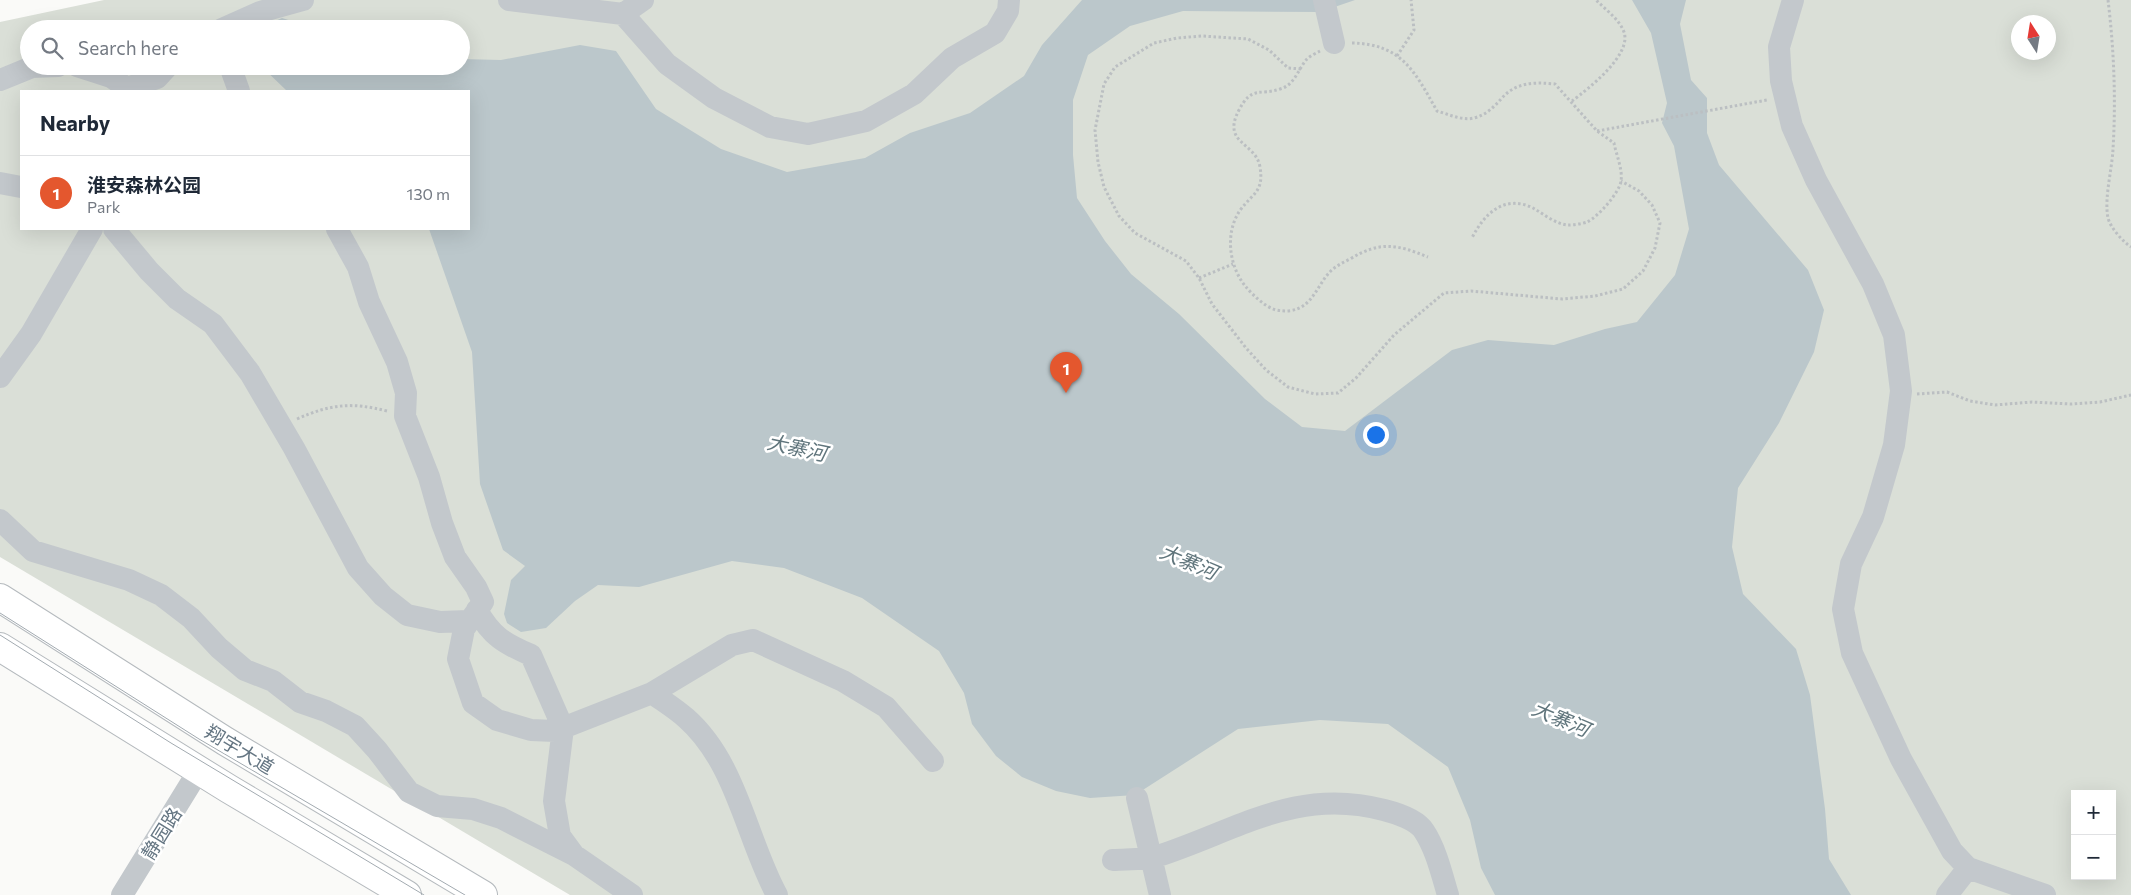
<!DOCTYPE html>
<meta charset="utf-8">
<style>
body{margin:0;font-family:Commissioner,"Noto Sans SC",sans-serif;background:#f2f2f3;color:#1f2937}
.controls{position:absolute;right:15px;bottom:15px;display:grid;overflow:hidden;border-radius:0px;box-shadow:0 5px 20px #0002}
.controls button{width:45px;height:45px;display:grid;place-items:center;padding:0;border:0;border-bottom:1px solid #e0e1e3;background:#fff;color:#1f2937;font:25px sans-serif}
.compass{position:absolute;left:2011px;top:15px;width:45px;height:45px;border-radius:50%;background:#fff;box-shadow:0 5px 20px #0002;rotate:348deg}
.you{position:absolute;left:1375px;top:434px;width:18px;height:18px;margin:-12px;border:4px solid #fff;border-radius:50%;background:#1a73e8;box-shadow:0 0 0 8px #1a73e833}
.badge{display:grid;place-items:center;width:32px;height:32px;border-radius:50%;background:#e4572e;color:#fff;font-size:16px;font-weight:700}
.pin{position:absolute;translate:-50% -41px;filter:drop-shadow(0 1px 2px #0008)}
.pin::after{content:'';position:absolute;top:26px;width:18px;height:15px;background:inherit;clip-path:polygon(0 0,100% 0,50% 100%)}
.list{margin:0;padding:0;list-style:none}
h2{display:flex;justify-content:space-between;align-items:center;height:65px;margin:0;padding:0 20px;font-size:21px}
h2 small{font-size:16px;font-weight:400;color:#747a83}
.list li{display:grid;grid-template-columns:32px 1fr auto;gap:15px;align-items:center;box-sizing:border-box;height:75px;padding:0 20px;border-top:1px solid #e0e1e3}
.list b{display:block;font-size:19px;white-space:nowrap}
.list p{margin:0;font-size:16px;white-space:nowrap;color:#747a83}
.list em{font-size:16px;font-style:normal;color:#747a83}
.icon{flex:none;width:28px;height:28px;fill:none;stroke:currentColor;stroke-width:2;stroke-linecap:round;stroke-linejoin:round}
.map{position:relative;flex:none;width:2131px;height:895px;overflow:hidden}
.search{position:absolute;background:#fff;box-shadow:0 5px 20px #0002;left:20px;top:20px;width:450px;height:55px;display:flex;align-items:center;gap:12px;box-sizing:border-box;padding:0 18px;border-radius:28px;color:#747a83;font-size:19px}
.panel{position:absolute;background:#fff;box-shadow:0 5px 20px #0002;left:20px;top:90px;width:450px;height:140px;border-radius:0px}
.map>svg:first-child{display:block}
.green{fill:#dadfd7;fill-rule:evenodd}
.water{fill:#bbc7cb}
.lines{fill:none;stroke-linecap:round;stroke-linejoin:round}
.major-casing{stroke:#b5babe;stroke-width:30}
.path{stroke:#bbbfc2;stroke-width:3;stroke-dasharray:2.5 2.5;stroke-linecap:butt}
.minor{stroke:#c3c8cc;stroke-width:22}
.major{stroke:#fff;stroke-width:28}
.tram{stroke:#a2aab0;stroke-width:1}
.labels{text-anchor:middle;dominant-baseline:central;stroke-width:5;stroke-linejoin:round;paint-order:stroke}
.street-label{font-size:19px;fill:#657683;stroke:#fff}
.water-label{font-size:20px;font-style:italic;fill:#60757c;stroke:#fff}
</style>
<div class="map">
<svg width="2131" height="895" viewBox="0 0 2131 895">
<rect width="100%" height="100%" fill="#fafaf8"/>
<path class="green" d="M104,0H2131V895H570L0,557V22ZM2018,22H2048V52H2018ZM29,29H461V66H29ZM21,91H469V229H21ZM2075,794H2112V876H2075Z"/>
<path class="water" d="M1082,0H1355L1320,12L1183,11L1130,26L1088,55L1073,100V155L1077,198L1105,241L1131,274L1179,314L1265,399L1302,427L1345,431L1452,350L1488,340L1554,345L1605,329L1637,322L1675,275L1689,229L1674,146L1662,123L1667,103L1651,33L1632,0H1686L1680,24L1691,80L1707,98V133L1719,165L1808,270L1824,310L1814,352L1779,423L1738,488L1732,547L1743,594L1796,649L1810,695L1825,809L1829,859L1851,895H1495L1481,868L1470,820L1448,767L1388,724L1320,720L1238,729L1135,795L1090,798L1056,791L1022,777L996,756L972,724L964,693L939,651L862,598L784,568L732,561L639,587L598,585L575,601L546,628L521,632L507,623L504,614L511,580L525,566L503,550L480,484L472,352L429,229H469V91H287L261,66H461V59L501,60L580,45L616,51L656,109L721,149L787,172L865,158L910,133L970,113L1024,76L1042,45Z
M282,18L317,29H258Z"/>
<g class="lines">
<g class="major-casing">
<path id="major" d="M0,598L225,741L483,895
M0,647L229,789L407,895"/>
</g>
<path class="path" d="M2108,0C2114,49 2116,100 2113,149C2112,170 2104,198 2108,218C2110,227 2123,242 2131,247
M1352,43C1402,44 1415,72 1437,111C1448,114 1462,121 1474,118C1486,115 1494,107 1502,98C1516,82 1535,82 1555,84L1597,131L1614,143C1616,154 1623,170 1621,181C1620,192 1597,218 1587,222C1582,224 1572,225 1568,225C1555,224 1544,214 1533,208C1504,194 1484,214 1472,238
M1320,51C1316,53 1310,56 1307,59C1298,69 1295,85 1280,89C1260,96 1252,85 1239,110C1221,144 1256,142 1260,167C1264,192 1253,193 1241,209C1224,232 1229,267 1246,287C1253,295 1265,307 1276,310C1313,317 1315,284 1333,269C1338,265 1344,262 1350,259C1380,241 1396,244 1428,257
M1397,56L1414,30L1411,0
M1301,69L1288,68L1269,50L1248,39L1202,36L1177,38L1154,43L1115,67L1104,84L1095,130L1098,162L1104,187L1119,216L1135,233L1186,261L1199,278L1212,304L1246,348L1266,370L1288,387L1315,394L1338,393L1356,378L1394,335L1444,293L1471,291L1562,299L1595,296L1623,289L1643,271L1655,248L1660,223L1652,205L1639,191L1621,181
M1572,101C1588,89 1632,55 1624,32C1619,19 1606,10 1596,0
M1597,131L1767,100
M1199,278L1233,264
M1917,394L1947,392L1970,401L1995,405L2032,402L2072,404L2100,402L2131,395
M297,419C331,404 351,402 387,411"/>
<path class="minor" d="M509,0L623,14L643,0
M1324,0L1334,43
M1793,0L1779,47L1781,81L1792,126L1816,180L1873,284L1894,335L1901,391L1894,445L1873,517L1851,564L1843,609L1852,653L1901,759L1952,851L1968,868L2045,895
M623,14L667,64L714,98L770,127L808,134L866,121L914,94L952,58L995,33L1008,11L1009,0
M222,29L260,12L303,0
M77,66L111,77L127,88L157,78L168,66
M230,66L239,91
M0,80L32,67L58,66
M0,183L21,187
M114,229L149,271L177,299L213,324L250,373L294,448L358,568L383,596L407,615L440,622L469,621
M337,229L358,267L369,302L397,362L406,393L405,416L429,477L442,523L455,557L476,587L483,602L464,629L458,659L473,703L497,720L531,730L555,731L652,693C663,701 676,709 686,718C737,763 746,838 777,895
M0,377L31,334L92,229
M0,520L33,551L129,580L161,595L191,618L219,648L245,670L273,681L300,702L326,711L355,726L377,750L409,792L437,806L473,809L501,818L574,855
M477,610C491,636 505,644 531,655L563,728L554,801L560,836L574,855L632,895
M652,693L732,645L753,640L843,681L886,707L933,761
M1137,798L1160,895
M1113,860C1127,859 1145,860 1158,856C1238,830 1296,787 1384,810C1396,813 1417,820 1424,831C1436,849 1442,875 1448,895
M122,895L199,770
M1947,895L1968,868"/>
<use href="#major" class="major"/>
<path class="tram" d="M0,613L199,739L465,895
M0,635L171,743L424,895"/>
</g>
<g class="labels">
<g class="street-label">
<text transform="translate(240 749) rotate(31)">翔宇大道</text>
<text transform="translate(161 833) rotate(-58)">静园路</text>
</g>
<g class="water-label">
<text transform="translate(797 447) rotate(12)">大寨河</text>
<text transform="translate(1189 561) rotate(23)">大寨河</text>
<text transform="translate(1561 718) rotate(23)">大寨河</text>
</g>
</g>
</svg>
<div class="controls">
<button>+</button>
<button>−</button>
</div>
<svg class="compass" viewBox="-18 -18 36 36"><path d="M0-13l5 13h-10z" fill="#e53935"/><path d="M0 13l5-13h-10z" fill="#747a83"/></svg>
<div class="you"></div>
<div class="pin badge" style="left:1066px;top:393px">1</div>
<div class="search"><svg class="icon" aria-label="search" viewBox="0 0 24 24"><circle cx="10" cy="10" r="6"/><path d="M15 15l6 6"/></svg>Search here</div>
<section class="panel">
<h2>Nearby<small></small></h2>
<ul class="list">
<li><span class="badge">1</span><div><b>淮安森林公园</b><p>Park</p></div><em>130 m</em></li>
</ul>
</section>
</div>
